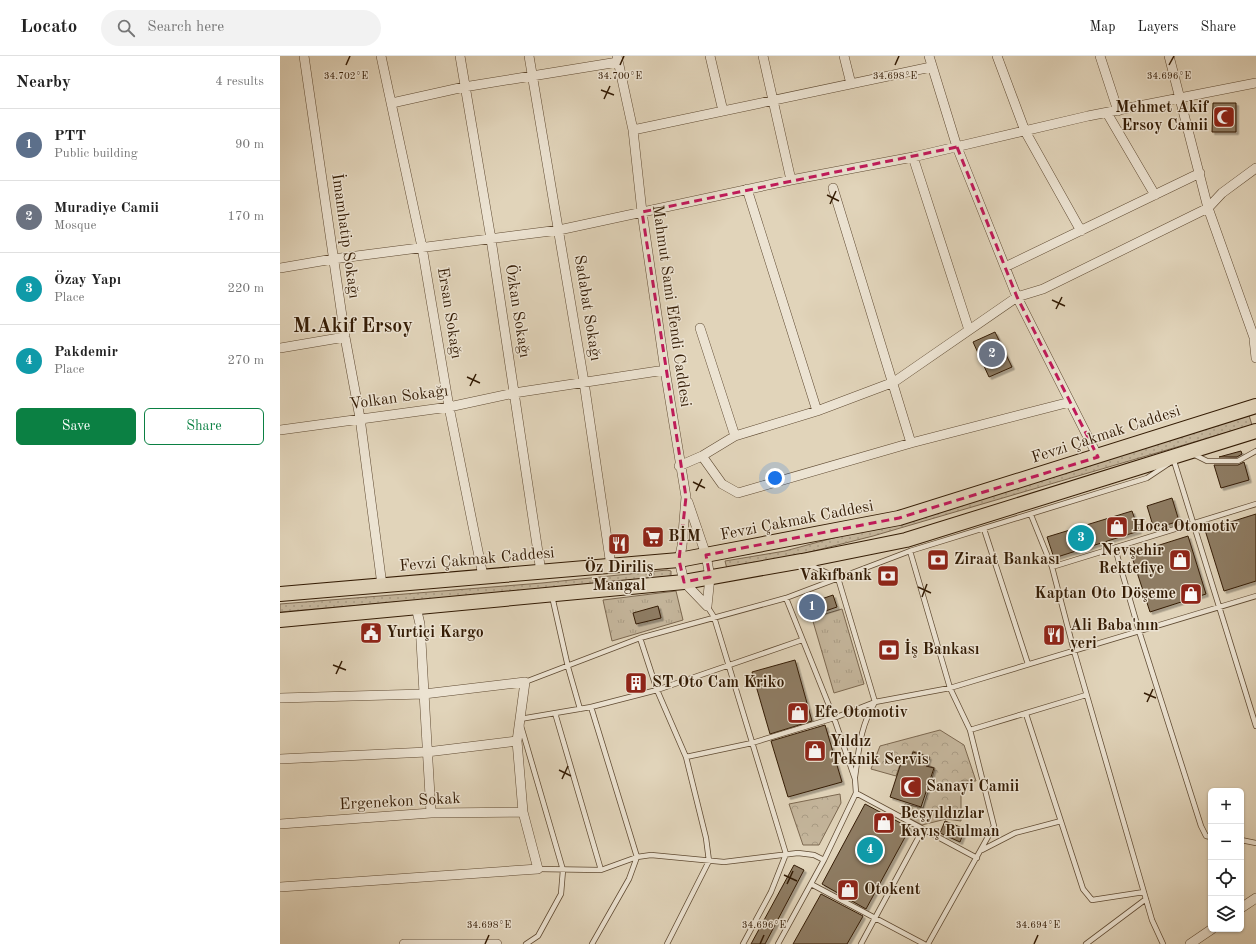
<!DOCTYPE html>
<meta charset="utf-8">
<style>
body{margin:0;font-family:"Old Standard TT",serif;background:#f2f2f2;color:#222}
.controls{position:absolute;right:12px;bottom:12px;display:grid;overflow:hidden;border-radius:6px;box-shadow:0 1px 3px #0004}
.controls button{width:36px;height:36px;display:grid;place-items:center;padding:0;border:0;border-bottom:1px solid #e0e0e0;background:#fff;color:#222;font:20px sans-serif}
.you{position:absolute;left:495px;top:422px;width:14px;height:14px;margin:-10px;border:3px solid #fff;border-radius:50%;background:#1a73e8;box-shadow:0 0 0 6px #1a73e833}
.badge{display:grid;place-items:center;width:26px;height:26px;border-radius:50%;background:#0b8043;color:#fff;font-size:13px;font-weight:700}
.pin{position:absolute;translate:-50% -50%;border:2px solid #fff;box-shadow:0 1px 4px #0006}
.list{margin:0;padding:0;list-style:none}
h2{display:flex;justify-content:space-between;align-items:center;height:52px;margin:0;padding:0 16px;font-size:17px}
h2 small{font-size:13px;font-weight:400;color:#767676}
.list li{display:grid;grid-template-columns:26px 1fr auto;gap:12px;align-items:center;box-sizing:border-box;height:72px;padding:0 16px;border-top:1px solid #e0e0e0}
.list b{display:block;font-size:15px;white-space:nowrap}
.list p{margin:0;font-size:13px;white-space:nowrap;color:#767676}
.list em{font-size:13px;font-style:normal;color:#767676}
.actions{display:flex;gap:8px;padding:12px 16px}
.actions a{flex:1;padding:9px 0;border:1px solid #0b8043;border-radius:6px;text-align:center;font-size:14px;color:#0b8043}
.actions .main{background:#0b8043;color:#fff}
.icon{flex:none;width:22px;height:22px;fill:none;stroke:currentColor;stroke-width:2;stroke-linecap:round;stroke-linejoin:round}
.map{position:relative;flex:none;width:976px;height:888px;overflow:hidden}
header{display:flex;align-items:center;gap:24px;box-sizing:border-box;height:56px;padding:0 20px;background:#fff;border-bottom:1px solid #e0e0e0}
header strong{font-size:19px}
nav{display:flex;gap:22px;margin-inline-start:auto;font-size:14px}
.search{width:280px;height:36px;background:#f2f2f2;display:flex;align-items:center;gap:10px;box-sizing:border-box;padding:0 14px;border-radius:22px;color:#767676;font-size:15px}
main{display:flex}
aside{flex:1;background:#fff}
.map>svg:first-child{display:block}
.grass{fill:url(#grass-dots);stroke:#7c6850}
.forest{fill:url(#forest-crowns);stroke:#7c6850}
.park{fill:url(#park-tufts);stroke:#7c6850}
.building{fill:#8e7c63;stroke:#341c05;filter:url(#shadow)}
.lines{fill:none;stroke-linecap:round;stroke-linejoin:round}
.service-casing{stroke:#5f4a32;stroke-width:6}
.minor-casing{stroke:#5f4a32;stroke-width:10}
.primary-casing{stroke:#341c05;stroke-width:16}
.service{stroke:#ece3d2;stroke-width:4.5}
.minor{stroke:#ece3d2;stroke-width:9}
.primary{stroke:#e1d4ba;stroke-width:14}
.marked{fill:none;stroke:#c2185b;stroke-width:3;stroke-dasharray:8 5;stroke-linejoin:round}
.ticks{fill:none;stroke:#341c05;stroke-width:1.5}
.labels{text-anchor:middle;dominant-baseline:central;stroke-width:3;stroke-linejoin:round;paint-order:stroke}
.poi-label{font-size:16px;font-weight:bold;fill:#341c05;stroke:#ece3d2;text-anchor:start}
.street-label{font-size:16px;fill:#341c05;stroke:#ece3d2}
.district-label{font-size:20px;font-weight:bold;fill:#341c05;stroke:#ece3d2}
.ticks-label{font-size:10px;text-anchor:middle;fill:#341c05;stroke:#ece3d2;stroke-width:3;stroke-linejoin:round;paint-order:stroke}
</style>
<header>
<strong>Locato</strong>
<div class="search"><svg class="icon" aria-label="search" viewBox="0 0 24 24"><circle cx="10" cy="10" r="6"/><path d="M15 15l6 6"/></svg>Search here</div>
<nav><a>Map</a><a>Layers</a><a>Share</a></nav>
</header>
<main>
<aside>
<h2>Nearby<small>4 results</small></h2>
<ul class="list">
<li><span class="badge" style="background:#5c6f8a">1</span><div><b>PTT</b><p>Public building</p></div><em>90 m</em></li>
<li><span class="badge" style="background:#6b7280">2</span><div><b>Muradiye Camii</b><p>Mosque</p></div><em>170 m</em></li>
<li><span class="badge" style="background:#0f9aa8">3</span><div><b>Özay Yapı</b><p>Place</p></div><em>220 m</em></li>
<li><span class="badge" style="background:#0f9aa8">4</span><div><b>Pakdemir</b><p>Place</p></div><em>270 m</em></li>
</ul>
<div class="actions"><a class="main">Save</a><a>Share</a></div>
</aside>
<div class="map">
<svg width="976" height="888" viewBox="0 0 976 888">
<defs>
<pattern id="grass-dots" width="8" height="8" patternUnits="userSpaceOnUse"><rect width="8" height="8" fill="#c4b59b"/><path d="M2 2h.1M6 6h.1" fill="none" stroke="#a99b84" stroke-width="1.8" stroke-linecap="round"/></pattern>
<pattern id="forest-crowns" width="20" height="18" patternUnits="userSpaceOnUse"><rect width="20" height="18" fill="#c4b59b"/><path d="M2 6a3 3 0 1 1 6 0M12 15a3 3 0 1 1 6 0" fill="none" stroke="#a99b84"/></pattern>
<pattern id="park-tufts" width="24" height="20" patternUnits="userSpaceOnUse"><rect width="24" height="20" fill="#c4b59b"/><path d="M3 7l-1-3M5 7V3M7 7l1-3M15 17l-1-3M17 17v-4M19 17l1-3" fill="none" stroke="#a99b84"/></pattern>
<filter id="shadow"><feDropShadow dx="2.5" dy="2.5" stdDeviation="0" flood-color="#0004"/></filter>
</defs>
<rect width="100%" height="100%" fill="#e1d4ba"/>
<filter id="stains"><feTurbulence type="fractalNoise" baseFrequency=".005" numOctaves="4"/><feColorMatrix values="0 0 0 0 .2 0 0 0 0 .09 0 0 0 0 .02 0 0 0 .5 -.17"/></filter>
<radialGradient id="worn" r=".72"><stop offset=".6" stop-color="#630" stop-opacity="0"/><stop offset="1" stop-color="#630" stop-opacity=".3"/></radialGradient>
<path class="grass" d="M968,356L972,369L593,480L506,502L447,513L445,505L505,495L594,471Z
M387,514L391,515V520L280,532L0,556V548L262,527Z"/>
<path class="forest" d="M660,674L684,689L696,725H681V765L666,763L642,769L621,758L625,748L643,752L655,712L647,709L650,701L633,695L630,703L623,700L616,720L591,713L600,690Z
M560,738L561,747L539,789H523L509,748Z"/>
<path class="park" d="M396,535L403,564L332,585L323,544Z
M562,553L584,628L554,637L532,562Z"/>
<path class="building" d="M933,47H956V76H932Z
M715,276L732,311L709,321L693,286Z
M961,395L962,398L957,401H939Z
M964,406L969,424L941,432L934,409H958Z
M892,442L899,465L874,473L867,450Z
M852,455L859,475L774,502L767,481Z
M976,458V525L944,535L925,474Z
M908,480L926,538L870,556L851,498Z
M553,539L557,551L531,560L527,548Z
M378,550L381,562L356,568L353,557Z
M515,604L532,665L490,678L472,616Z
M359,622L362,629L353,632L350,625Z
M545,669L562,726L508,741L491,685Z
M633,696L649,701L646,710L654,712L641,751L610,741L623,701L631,703Z
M585,748L630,772L586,853L542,828Z
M665,765L685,773L680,786L660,777Z
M514,809L524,814L485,888H471Z
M541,838L583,860L582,862L567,888H513Z"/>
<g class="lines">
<g class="service-casing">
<path id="service" d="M913,398L927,405H958L976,395
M894,405L976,670
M751,459L772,511L794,595L872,864L883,888
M704,473L748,608
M835,492L859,575L921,770L926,780L931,781
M630,495L670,632L690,674L714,770L648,888
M528,508L558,522L595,646C580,671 579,693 575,721
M772,511L976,448
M272,540L288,611L300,653
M427,550L434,561L506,798L491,836L463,888
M360,582L377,634L406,701L426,782L429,805L387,888
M245,626L360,582L506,542L630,495L867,422L888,408
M311,651L357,801L349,823L312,888
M275,657L321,814
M746,658L803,833L812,844L864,836
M240,663L311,651L377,634L522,584
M241,670L283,814L281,838L258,880L246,888
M690,674L806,639
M406,701L472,687L554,662L595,646L670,632L976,540
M576,737L697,802
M961,784L976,787
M702,794L735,777L781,765
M258,813L321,814L357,801L371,799L444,806L518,797L534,799L544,804
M531,828L644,888
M498,888L544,804L576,737L575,723L554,662L506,542
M581,888L643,773
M806,888L866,843"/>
</g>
<g class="minor-casing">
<path id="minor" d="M24,0L65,281L80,362L102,529
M101,0L142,191L169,351L203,520
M180,0L211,183L261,516
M249,0L304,326L331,510
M337,0L353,74L362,156L385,314L406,441L402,490L399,504L404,526L427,550
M430,0L443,55
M483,0L511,124
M564,0L571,28
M649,0L677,91L737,241L818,401
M717,0L745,75L801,175
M820,0L838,55
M889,0L928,152L976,287
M112,47L184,31L338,6
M827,57L875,139
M353,74L651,11
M633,101L689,274
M553,132L631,387
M467,133L537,355
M725,211L920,117
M0,212L53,203L279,174L511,124L633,101L808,60L976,27
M420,272L455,380
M974,283L976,302
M0,292L65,281
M0,374L169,351L234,337L385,314
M422,400L442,428L458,437L631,387L790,346
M399,410L422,400L455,380L537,355L614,326L737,241L763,233L928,152L942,137L976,112
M408,446L426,499L430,521L427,550
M136,551L140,568L151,757
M0,642L144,638L245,626L237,685L243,756L258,813L0,831
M0,703L147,696L237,685
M0,768L151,757L243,756
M961,852L976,842
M124,888H217
M910,888L932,873"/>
</g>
<g class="primary-casing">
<path id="primary" d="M0,538L399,504L619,462L976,350
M0,564L404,526L522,505L626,484L976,375"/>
</g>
<use href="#service" class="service"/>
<use href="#minor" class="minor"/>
<use href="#primary" class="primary"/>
</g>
<path class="marked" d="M677,91L737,241L818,401L619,462L426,499L430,521L404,526L399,504L406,441L362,156Z"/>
<path class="ticks" d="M66,9L70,0M340,9L344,0M615,9L619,0M889,9L894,0M321,34L334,39M324,43L330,30M547,139L559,145M550,148L556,135M772,244L785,250M776,253L782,241M187,321L200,327M190,330L196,318M413,426L425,432M416,435L422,423M638,531L651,537M642,541L647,528M53,609L66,614M56,618L62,605M864,637L876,642M867,646L873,633M279,714L291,720M282,723L288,710M504,819L517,825M507,828L513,815M205,888L209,879M480,888L484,879M754,888L758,879"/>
<defs>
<g id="mosque-square" transform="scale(1.15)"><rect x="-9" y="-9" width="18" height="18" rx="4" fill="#8f2418" stroke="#ece3d2"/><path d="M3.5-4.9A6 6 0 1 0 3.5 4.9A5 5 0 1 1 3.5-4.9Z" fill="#fff"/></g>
<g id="shop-square" transform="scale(1.15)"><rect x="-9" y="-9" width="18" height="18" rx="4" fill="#8f2418" stroke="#ece3d2"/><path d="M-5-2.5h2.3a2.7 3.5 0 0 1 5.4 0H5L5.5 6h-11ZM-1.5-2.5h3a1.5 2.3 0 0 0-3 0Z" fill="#fff"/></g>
<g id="supermarket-square" transform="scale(1.15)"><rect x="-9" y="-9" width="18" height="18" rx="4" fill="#8f2418" stroke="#ece3d2"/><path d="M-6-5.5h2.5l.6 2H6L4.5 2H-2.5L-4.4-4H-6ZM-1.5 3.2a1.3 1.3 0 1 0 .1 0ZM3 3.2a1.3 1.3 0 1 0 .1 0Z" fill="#fff"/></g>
<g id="restaurant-square" transform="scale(1.15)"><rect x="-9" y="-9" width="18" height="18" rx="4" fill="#8f2418" stroke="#ece3d2"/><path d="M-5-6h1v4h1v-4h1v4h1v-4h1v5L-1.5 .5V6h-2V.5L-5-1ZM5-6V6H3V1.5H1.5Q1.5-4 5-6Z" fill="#fff"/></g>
<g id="bank-square" transform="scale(1.15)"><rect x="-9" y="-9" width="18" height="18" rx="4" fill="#8f2418" stroke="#ece3d2"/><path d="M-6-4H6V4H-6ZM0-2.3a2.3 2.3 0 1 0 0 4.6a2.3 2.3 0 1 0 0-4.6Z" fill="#fff"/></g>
<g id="civic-square" transform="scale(1.15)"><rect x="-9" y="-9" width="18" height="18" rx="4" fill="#8f2418" stroke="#ece3d2"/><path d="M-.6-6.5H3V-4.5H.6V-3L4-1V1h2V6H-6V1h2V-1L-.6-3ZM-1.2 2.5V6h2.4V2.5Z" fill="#fff"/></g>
<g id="building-square" transform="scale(1.15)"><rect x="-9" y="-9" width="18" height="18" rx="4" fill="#8f2418" stroke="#ece3d2"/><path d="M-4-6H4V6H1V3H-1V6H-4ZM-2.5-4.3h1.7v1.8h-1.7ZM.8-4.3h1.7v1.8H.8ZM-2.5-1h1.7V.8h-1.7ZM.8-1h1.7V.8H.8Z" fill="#fff"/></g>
</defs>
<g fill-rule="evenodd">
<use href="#mosque-square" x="944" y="61"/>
<use href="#shop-square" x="837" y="471"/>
<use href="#supermarket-square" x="373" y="481"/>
<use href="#restaurant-square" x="339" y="488"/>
<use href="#bank-square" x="658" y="504"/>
<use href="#shop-square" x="900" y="504"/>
<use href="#bank-square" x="608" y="520"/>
<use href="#shop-square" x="911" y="538"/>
<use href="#civic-square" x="91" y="577"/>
<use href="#restaurant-square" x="774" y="579"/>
<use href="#bank-square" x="609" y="594"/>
<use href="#building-square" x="356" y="627"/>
<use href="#shop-square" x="518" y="657"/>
<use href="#shop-square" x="535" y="695"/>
<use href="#mosque-square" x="631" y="731"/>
<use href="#shop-square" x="604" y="767"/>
<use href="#shop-square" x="568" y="834"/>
</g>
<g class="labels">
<g class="poi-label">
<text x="928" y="52" text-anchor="end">Mehmet Akif<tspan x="928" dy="18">Ersoy Camii</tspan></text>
<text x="852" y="471">Hoca Otomotiv</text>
<text x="388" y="481">BİM</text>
<text x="884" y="495" text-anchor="end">Nevşehir<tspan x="884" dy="18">Rektefiye</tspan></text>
<text x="674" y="504">Ziraat Bankası</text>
<text x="339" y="512" text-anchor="middle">Öz Diriliş<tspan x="339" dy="18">Mangal</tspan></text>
<text x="592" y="520" text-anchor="end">Vakıfbank</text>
<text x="896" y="538" text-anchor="end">Kaptan Oto Döşeme</text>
<text x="790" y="570">Ali Baba'nın<tspan x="790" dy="18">yeri</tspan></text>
<text x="106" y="577">Yurtiçi Kargo</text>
<text x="624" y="594">İş Bankası</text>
<text x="372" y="627">ST Oto Cam Kriko</text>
<text x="534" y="657">Efe Otomotiv</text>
<text x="550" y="686">Yıldız<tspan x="550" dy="18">Teknik Servis</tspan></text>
<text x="646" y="731">Sanayi Camii</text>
<text x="620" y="758">Beşyıldızlar<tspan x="620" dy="18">Kayış Rulman</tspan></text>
<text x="584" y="834">Otokent</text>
</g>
<g class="street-label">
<text transform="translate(65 180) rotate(82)">İmamhatip Sokağı</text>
<text transform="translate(391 250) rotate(82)">Mahmut Sami Efendi Caddesi</text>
<text transform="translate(307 252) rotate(81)">Sadabat Sokağı</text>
<text transform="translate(237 255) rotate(81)">Özkan Sokağı</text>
<text transform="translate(169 257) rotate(81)">Ersan Sokağı</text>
<text transform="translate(119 342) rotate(-8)">Volkan Sokağı</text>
<text transform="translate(826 379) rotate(-18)">Fevzi Çakmak Caddesi</text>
<text transform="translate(517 465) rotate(-11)">Fevzi Çakmak Caddesi</text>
<text transform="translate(197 504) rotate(-5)">Fevzi Çakmak Caddesi</text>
<text transform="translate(120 746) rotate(-3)">Ergenekon Sokak</text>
</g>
<g class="district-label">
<text x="73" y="271">M.Akif Ersoy</text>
</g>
</g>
<g class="ticks-label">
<text x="66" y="23">34.702°E</text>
<text x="615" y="23">34.698°E</text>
<text x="889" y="23">34.696°E</text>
<text x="340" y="23">34.700°E</text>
<text x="209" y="872">34.698°E</text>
<text x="484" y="872">34.696°E</text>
<text x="758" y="872">34.694°E</text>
</g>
<rect width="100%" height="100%" filter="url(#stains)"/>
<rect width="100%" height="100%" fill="url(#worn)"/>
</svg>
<div class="controls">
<button>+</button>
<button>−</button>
<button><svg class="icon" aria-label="locate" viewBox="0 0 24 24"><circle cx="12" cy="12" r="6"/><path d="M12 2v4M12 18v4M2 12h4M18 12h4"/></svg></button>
<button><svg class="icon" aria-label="layers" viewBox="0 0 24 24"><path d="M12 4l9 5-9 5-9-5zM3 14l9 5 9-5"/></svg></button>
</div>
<div class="you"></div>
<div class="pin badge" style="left:532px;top:551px;background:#5c6f8a">1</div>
<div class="pin badge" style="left:712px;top:298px;background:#6b7280">2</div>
<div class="pin badge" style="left:801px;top:482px;background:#0f9aa8">3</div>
<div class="pin badge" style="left:590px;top:794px;background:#0f9aa8">4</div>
</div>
</main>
